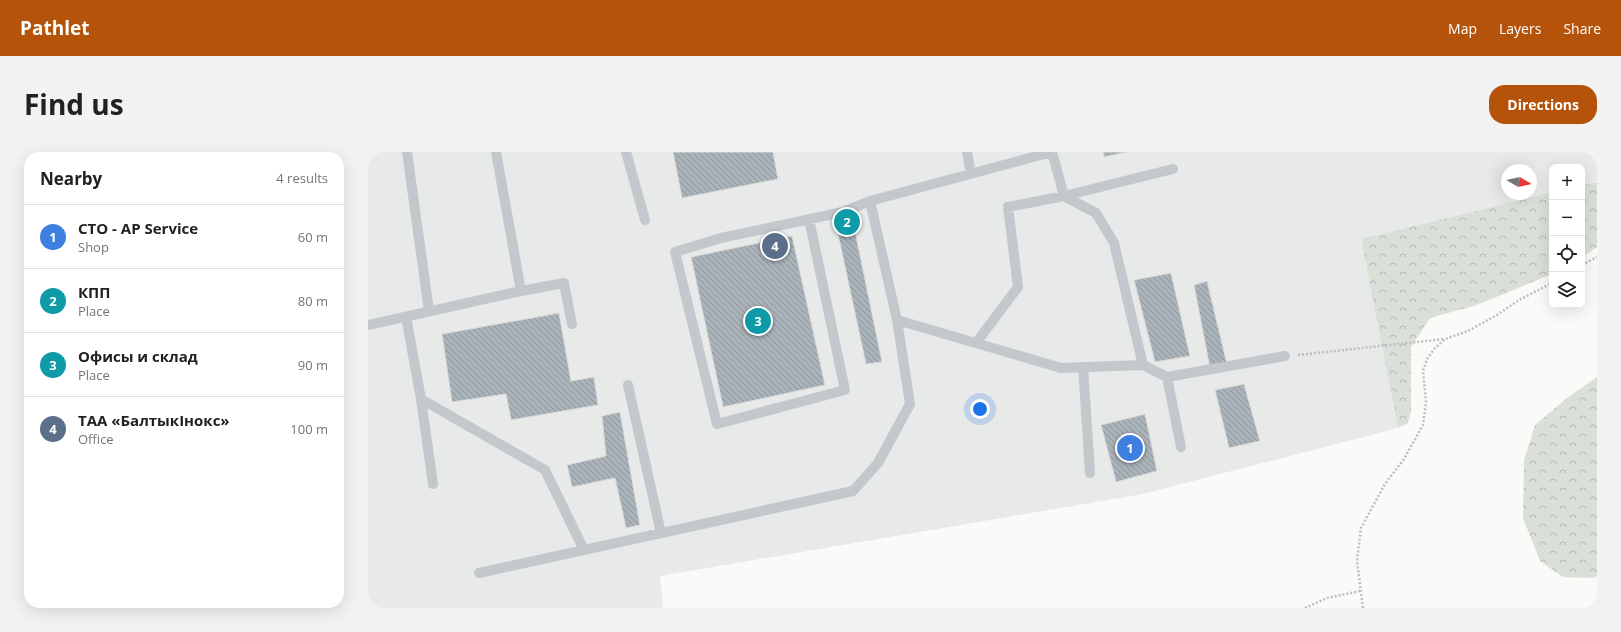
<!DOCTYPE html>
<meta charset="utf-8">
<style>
body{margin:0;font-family:"Open Sans",sans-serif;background:#f2f2f2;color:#202124}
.controls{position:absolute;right:12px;top:12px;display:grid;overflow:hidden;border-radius:8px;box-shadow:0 4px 16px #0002}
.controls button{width:36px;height:36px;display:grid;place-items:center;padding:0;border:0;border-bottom:1px solid #e0e0e0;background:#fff;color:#202124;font:20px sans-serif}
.compass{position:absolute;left:1133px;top:12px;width:36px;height:36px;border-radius:50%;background:#fff;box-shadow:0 4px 16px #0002;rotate:99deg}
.you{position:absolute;left:612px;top:257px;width:14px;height:14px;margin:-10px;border:3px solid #fff;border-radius:50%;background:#1a73e8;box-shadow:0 0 0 6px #1a73e833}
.badge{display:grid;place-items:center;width:26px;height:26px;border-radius:50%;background:#b45309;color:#fff;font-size:13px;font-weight:700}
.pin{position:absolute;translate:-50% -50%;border:2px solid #fff;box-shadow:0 1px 4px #0006}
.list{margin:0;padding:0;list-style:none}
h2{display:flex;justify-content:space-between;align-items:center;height:52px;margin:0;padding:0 16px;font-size:17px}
h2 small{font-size:13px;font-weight:400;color:#757577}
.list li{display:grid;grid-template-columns:26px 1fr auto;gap:12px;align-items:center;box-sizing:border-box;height:64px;padding:0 16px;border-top:1px solid #e0e0e0}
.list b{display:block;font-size:15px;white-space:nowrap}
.list p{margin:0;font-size:13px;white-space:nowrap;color:#757577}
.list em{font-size:13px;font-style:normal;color:#757577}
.icon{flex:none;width:22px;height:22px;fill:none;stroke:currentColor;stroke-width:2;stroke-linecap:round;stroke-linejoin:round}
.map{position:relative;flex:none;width:1229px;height:456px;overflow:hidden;border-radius:16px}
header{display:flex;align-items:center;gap:24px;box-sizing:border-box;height:56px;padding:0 20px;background:#b45309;color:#fff}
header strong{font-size:19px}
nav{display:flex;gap:22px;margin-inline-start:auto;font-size:14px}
.intro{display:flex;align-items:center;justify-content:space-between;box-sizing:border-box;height:96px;padding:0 24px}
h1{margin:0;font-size:28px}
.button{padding:10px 18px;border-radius:16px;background:#b45309;color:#fff;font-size:14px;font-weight:700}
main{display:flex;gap:24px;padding:0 24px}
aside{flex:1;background:#fff;border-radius:16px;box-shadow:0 4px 16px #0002}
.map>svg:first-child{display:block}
.built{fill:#e8e9e9;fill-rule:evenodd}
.forest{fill:url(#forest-crowns)}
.building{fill:url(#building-back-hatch);stroke:#dcdcda}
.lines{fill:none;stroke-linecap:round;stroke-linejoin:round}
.path{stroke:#bbbfc2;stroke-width:2.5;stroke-dasharray:2 2;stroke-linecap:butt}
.service{stroke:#c3c8cc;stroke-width:10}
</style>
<header>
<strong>Pathlet</strong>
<nav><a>Map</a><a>Layers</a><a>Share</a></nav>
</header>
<div class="intro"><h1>Find us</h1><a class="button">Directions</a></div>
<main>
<aside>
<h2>Nearby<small>4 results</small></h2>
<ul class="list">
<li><span class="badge" style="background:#3f7fe0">1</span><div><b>СТО - AP Service</b><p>Shop</p></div><em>60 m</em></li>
<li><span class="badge" style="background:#0f9aa8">2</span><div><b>КПП</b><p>Place</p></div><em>80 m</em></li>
<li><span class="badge" style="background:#0f9aa8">3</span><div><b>Офисы и склад</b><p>Place</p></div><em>90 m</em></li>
<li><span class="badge" style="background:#5c6f8a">4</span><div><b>ТАА «БалтыкІнокс»</b><p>Office</p></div><em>100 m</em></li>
</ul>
</aside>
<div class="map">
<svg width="1229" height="456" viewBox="0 0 1229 456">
<defs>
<pattern id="forest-crowns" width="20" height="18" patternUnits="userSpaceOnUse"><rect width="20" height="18" fill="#dadfd7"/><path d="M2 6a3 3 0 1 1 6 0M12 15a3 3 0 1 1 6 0" fill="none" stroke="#b4b9b4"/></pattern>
<pattern id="building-back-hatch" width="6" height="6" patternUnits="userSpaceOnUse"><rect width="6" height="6" fill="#aab3b9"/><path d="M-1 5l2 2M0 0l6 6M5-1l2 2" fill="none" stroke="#8e969c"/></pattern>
</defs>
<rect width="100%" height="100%" fill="#fafaf8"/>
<path class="built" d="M0,0H1229V29L1214,33V15H1184V40L993,87L1030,276L775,342L292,424L295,456H0ZM1139,18H1163V42H1139Z"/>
<path class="forest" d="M1229,30V95L1214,105V33Z
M1184,40V122L1109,153L1062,166L1043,195V259L1040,271L1030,276L993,87Z
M1229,225V424L1225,426L1195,425L1172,409L1155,366L1156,308L1167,273L1199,246Z"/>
<path class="building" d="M305,0H405L410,27L314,46Z
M735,0H759L736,5Z
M484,61L487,76L476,79L472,63Z
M487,79L514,210L498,212L470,82Z
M424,84L457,233L355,255L323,105Z
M803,121L822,204L787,210L766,128Z
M839,129L859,212L842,216L826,133Z
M191,161L203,229L226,225L230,253L143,268L138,242L84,250L74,182Z
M876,232L892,289L861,296L847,238Z
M252,260L272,373L258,376L247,326L204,335L199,313L238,304L234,264Z
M777,262L789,319L748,330L733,273Z"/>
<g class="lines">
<path class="path" d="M1214,113L1229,105
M930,203L1076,187
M937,456L959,446L992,439
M995,456L989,409L993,376L1017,332L1036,307L1055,273L1058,250L1055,219L1059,207L1067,196L1077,187L1100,179L1129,163L1151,148L1184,131"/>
<path class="service" d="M39,0L61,159
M258,0L277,68
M599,0L603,22
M684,0L696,44L728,61L746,91L775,213L799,225L917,204
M441,67L477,238L349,272L307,100L353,86L475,60L502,49L684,0
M153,139L196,131L204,172
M38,165L53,247L177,318L216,398
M529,168L693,216L775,213
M0,173L153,139L128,0
M608,191L650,135L640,55L696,44L805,17
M715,215L722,321
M799,225L813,295
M260,233L293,381
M53,247L65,332
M111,421L485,339L510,311L542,252L529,168L502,49"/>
</g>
</svg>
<div class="controls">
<button>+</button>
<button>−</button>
<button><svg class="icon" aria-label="locate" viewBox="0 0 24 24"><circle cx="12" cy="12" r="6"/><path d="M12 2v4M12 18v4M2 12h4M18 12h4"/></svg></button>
<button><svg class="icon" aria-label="layers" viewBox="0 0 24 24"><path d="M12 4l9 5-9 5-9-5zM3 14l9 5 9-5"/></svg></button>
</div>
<svg class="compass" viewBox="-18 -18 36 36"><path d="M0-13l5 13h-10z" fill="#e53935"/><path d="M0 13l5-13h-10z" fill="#757577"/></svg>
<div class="you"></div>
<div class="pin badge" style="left:762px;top:296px;background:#3f7fe0">1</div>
<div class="pin badge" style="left:479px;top:70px;background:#0f9aa8">2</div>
<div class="pin badge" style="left:390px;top:169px;background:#0f9aa8">3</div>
<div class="pin badge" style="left:407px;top:94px;background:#5c6f8a">4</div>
</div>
</main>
